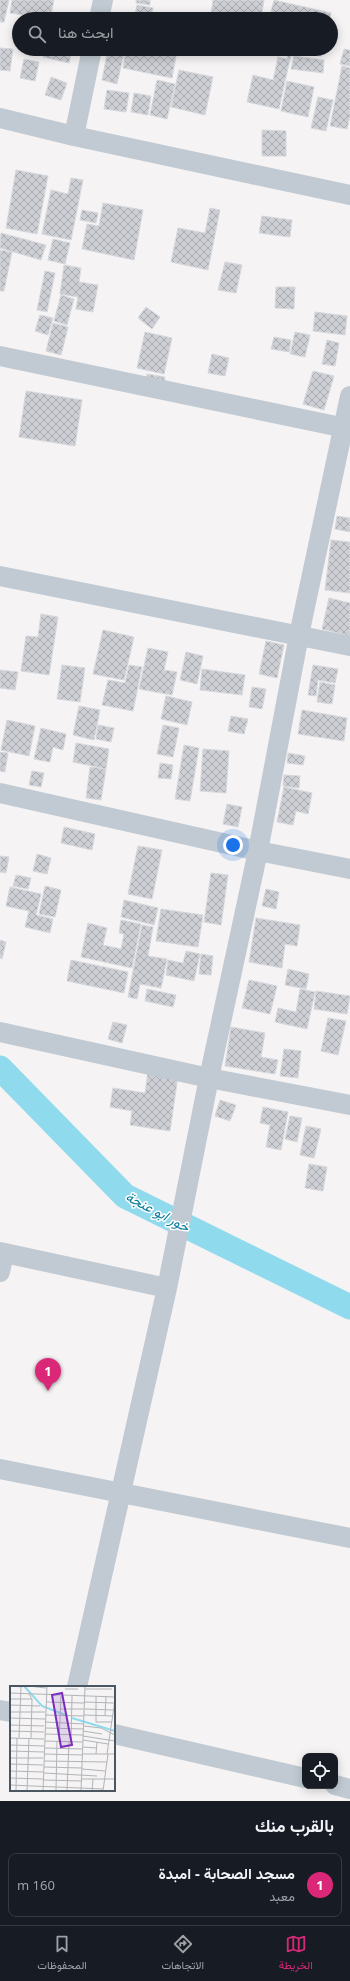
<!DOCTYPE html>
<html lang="ar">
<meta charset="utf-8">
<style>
body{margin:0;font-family:"Noto Sans",Vazirmatn,sans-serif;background:#242831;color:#f1f3f6;direction:rtl}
.controls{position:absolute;right:12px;bottom:12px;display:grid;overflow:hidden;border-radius:8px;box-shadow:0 2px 10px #0003}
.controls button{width:36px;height:36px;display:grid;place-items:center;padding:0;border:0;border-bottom:1px solid #363941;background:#171b24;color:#f1f3f6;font:20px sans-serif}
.you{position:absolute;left:233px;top:845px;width:14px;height:14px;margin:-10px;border:3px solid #fff;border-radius:50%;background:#1a73e8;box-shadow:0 0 0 6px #1a73e833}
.badge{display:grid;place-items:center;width:26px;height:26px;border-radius:50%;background:#db2777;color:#fff;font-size:13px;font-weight:700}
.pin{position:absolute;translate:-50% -33px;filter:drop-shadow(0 1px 2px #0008)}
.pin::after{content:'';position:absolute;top:21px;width:14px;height:12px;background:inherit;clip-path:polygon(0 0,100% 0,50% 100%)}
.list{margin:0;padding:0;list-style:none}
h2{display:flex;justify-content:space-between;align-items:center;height:52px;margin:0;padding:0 16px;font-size:17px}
h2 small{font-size:13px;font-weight:400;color:#9ea1a6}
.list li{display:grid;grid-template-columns:26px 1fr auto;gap:12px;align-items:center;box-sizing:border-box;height:64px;margin:0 8px 8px;padding:0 8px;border:1px solid #363941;border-radius:8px}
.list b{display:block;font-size:15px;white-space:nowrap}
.list p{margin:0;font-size:13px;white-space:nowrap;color:#9ea1a6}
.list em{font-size:13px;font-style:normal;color:#9ea1a6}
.icon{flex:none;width:22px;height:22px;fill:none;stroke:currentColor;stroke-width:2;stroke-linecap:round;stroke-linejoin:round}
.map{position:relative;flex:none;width:350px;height:1801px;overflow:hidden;direction:ltr}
.search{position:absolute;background:#171b24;box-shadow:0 2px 10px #0003;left:12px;right:12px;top:12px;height:44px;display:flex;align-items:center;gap:10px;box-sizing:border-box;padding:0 14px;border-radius:22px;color:#9ea1a6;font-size:15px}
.sheet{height:124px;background:#171b24}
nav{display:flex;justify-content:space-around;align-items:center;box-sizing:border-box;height:56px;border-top:1px solid #363941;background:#171b24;font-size:11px;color:#9ea1a6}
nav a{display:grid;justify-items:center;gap:2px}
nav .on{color:#db2777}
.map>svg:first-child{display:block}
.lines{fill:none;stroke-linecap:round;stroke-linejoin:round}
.canal{stroke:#90daee;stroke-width:25}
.building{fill:url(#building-cross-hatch);stroke:#d7d9de}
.street{stroke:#c1cad2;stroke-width:20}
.labels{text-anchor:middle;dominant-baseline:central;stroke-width:3;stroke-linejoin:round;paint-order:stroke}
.water-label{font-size:14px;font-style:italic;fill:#0c7c9b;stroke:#fff}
.inset-river{fill:none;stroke:#90daee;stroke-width:2}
.inset-road{fill:none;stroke:#b1b4b9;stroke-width:1}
.view{fill:#7b2cbf;fill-opacity:0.15;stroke:#7b2cbf;stroke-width:2}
.inset-edge{fill:none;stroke:#4a5661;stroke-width:2}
</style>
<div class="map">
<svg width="350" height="1801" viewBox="0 0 350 1801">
<defs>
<pattern id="building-cross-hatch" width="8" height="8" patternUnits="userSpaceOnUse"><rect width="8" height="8" fill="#cdcfd5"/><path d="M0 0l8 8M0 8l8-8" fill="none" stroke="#a8abb0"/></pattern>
</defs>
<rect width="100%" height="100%" fill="#f5f3f3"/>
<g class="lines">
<path class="canal" d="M0,1068L125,1196L350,1307"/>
</g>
<path class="building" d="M0,0H9L4,22H0Z
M12,0H54L50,19L10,13Z
M136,0H150V5L136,3Z
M213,0H264L261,19H244L211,14Z
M274,0L331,13L330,19H269Z
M137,5L153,8L151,19H134Z
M0,48L13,49L10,71L0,70Z
M45,49L72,50L69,63L43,57Z
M108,49H125L117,84L102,80Z
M126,49H168L177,51L172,78L123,68Z
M289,49H323L321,56L292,50L279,109L247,102L253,75L273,80L278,57L287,59Z
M344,49L350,50V66L340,64Z
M294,56L324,60L323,73L291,69Z
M24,59L39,62L35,81L20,78Z
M342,66L350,68V116L347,129L330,126Z
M179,70L213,77L205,115L171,107Z
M51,77L67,83L61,100L45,95Z
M157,80L175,84L167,119L150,115Z
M287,81L314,87L308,117L281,111Z
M107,90L129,93L126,112L104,109Z
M134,93L151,96L148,115L131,112Z
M318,97L333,100L326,131L311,128Z
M262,130L286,131V156H262Z
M16,170L48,176L37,234L6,228Z
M71,178L83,180L71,240L42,234L51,190L68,194Z
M103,203L143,210L134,260L82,249L87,224L99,226Z
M210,208L220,210L208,270L171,262L178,228L205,233Z
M82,210L98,213L96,223L80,220Z
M262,216L292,220L290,237L259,233Z
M1,233L46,245L41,260L0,248Z
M53,239L70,243L65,264L48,260Z
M0,250L12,252L4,291H0Z
M225,262L242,265L236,293L218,290Z
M64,265L81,268L79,282L98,285L93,312L76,309L78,297L60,294Z
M45,271L55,273L47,312L37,310Z
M276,287H295L294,309L275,308Z
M61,295L74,299L67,325L54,321Z
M146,307L160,317L152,329L138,318Z
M315,312L347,316L345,335L313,331Z
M40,315L53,318L48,335L35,331Z
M53,323L68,327L61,355L46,351Z
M145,332L172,338L164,374L137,368Z
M295,332L310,335L305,357L290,354Z
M274,337L291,340L289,352L271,349Z
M327,340L339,343L335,366L322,364Z
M212,354L229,358L225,376L208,373Z
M313,371L334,376L324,410L303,404Z
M147,374L165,377L164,386L146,383Z
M26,391L82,400L75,446L19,437Z
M337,516L350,518V532L335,529Z
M331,540L350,542V593L325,590Z
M329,598L350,603V636L322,629Z
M41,614L58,617L49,675L21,671L26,636L38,637Z
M103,630L134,637L124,680L93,674Z
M266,641L284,645L277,678L259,674Z
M148,648L168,652L164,670L177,672L172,695L139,689Z
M186,652L203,656L197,684L180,680Z
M62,665L85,668L80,702L57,699Z
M129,665L142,667L133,711L102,705L108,680L125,683Z
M313,665L338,669L335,683L318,680L316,696L308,695Z
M202,669L245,675L242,695L200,690Z
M0,670L18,672L15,690L0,688Z
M320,682L335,685L332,704L317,702Z
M252,687L266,689L262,709L249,707Z
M166,696L192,702L187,725L161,719Z
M79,706L100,710L94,740L73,735Z
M302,710L347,718L344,741L298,734Z
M231,716L248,719L244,734L228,731Z
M7,720L35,726L29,756L1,750Z
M98,725L114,728L111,742L96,739Z
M163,725L179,728L173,757L157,754Z
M41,728L66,734L63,750L53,747L50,762L34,759Z
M76,743L109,749L106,769L73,762Z
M184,745L199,748L190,801L175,799Z
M203,749L229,751L226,793L200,791Z
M0,752L8,753L5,772L0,771Z
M288,753L305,756L303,765L287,763Z
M160,763L173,765L171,779L158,778Z
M90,767L106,769L101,800L86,798Z
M32,771L44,773L41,787L29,785Z
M284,775L300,776L299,788L283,786Z
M284,787L312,793L308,814L296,811L293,825L277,822Z
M227,804L242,807L238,827L223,824Z
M64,827L95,834L92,850L61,843Z
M138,846L162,850L152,899L128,894Z
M37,854L51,858L47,874L33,871Z
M0,856L9,857L6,873L0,872Z
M211,873L228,875L221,925L204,922Z
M16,875L31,878L28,889L13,886Z
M45,886L61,890L55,917L39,914Z
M10,887L41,894L36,915L53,919L50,933L25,927L29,911L6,906Z
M266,889L279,892L276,909L262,906Z
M124,900L158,908L154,925L121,917Z
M161,909L203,915L198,947L156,941Z
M256,918L300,925L297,946L285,944L282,968L249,962Z
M121,920L141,924L132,968L81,957L88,923L107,928L103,945L121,949L124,934L119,933Z
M142,925L153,927L148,956L167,959L161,988L140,984L137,999L128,997Z
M0,940L6,942L2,959L0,958Z
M186,951L200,954L194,981L166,975L168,960L183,963Z
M201,954L213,956L211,975L199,974Z
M71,960L128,972L124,993L67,981Z
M288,969L309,974L306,989L285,985Z
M249,980L277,986L270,1014L242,1008Z
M147,989L176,995L173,1007L145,1001Z
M300,989L315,992L307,1029L275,1022L278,1008L296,1012Z
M316,991L350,996L347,1014L314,1009Z
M328,1018L346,1021L338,1055L321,1051Z
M113,1022L127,1025L122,1043L108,1039Z
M231,1027L265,1033L261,1057L278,1060L275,1074L225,1066Z
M284,1049L301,1051L298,1078L280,1076Z
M148,1071L178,1076L170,1131L130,1125L132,1111L110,1107L113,1088L145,1093Z
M220,1100L236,1105L230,1121L215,1116Z
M263,1107L288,1112L281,1150L266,1147L270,1125L260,1123Z
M290,1116L302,1118L297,1142L285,1139Z
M306,1126L321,1129L314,1158L300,1155Z
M309,1164L327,1167L323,1191L305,1188Z"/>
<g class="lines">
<path class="street" d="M99,19L103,0
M0,118L74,136L350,195
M74,136L92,49
M0,356L350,429
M0,576L350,646
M0,793L258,851L350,869
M0,1032L209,1078L350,1105
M0,1252L167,1288
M0,1272L4,1253
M0,1469L350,1538
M77,1687L167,1288L209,1078L258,851L299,635L350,396
M0,1710L11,1712
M114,1734L305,1778
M335,1785L350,1789"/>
</g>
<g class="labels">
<g class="water-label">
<text transform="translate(158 1211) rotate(28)">خور ابو عنجة</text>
</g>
</g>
<g transform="translate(10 1686)">
<rect width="105" height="105" fill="#f5f3f3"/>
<path class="inset-river" d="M14,0L32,20L58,30M62,32L105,45"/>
<path class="inset-road" d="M5,0L11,1L9,52M19,0L36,2M55,3H68M75,3H102M0,7L105,11M19,8L22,13L21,52M86,10V36H102M0,13H22M36,16L74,17M74,16L104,17M0,19L30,20M50,23H74M75,23L103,24M0,26H35M35,29L74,30M74,29L103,30M95,30L96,10M0,32L35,33M35,36L74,38M0,39L34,40M74,40L91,42L105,49M35,42L74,43M0,45L34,46M73,45L92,48M35,48L73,49M73,50L105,55M0,52L34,53M73,54L98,58M35,55L73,56M49,55L51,10M61,56L62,10M0,59L34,60M73,61L87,62M35,62L73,63M0,65L34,66M34,68L73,69M73,68H105M86,68L87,56M97,68L105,14M0,72H33M34,75L97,76M0,78L33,79M34,81L72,82M72,83L95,85M0,85L33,86M34,87L87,90M0,92L33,93M72,93H105M33,94L72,95M0,99L93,103M6,105L7,52M17,105L19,52M33,105L37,0M46,105L47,55M57,105L59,56M71,105L75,0M82,105L83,93M93,105L98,68"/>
<path class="view" d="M52,7L62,59L51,61L42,9Z"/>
<rect width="105" height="105" class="inset-edge"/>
</g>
</svg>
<div class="controls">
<button><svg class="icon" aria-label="locate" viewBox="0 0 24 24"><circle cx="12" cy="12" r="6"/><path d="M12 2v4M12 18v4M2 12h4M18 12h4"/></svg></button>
</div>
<div class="you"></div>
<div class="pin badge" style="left:48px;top:1391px">1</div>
<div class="search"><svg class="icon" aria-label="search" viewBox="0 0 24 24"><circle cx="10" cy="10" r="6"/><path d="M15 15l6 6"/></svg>ابحث هنا</div>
</div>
<section class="sheet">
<h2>بالقرب منك<small></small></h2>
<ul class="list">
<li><span class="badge">1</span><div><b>مسجد الصحابة - امبدة</b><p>معبد</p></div><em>160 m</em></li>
</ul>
</section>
<nav>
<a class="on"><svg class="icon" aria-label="map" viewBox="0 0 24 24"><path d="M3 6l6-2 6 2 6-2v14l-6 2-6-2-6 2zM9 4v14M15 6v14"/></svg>الخريطة</a>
<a><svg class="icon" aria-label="directions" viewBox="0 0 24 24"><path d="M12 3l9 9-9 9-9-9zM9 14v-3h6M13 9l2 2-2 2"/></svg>الاتجاهات</a>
<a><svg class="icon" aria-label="saved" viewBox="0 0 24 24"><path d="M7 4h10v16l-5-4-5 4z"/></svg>المحفوظات</a>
</nav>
